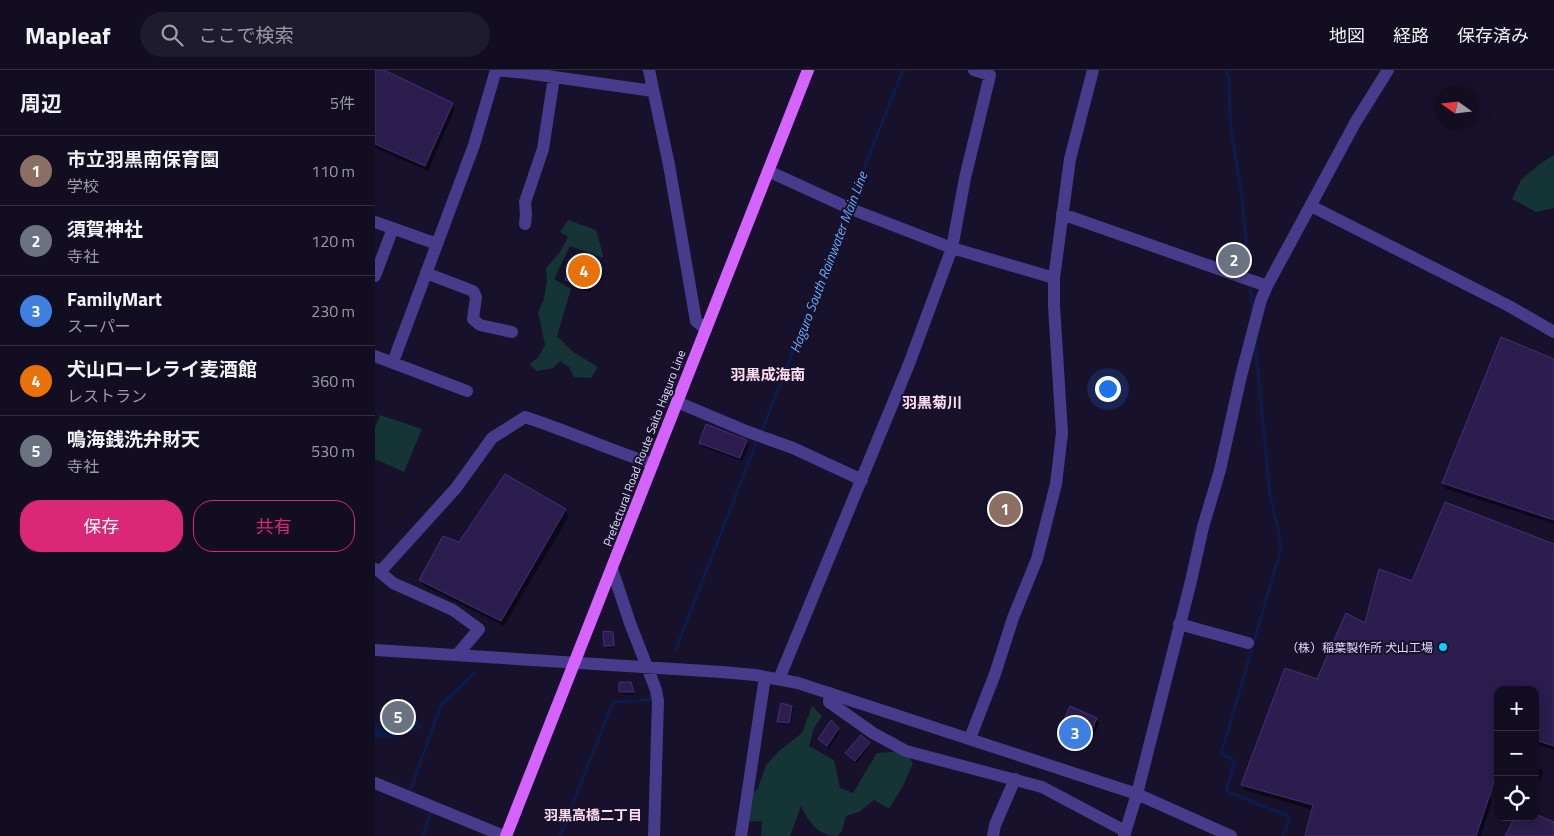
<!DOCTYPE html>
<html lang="ja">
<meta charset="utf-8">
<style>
body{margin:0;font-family:"Titillium Web","Noto Sans JP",sans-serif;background:#1f1b2e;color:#f1f3f6}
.controls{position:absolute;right:15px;bottom:15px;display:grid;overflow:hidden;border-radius:10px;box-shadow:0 2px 12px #0003}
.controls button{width:45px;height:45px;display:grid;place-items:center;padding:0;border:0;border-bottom:1px solid #312d3f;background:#120d21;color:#f1f3f6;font:25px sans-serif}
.compass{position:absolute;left:1059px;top:15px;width:45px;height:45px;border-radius:50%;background:#120d21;box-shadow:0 2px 12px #0003;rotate:284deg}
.you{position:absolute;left:732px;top:318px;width:18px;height:18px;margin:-12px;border:4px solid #fff;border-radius:50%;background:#1a73e8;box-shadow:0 0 0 8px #1a73e833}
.badge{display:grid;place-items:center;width:32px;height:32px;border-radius:50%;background:#db2777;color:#fff;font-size:16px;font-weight:700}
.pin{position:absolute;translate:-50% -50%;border:2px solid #fff;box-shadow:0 1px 5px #0006}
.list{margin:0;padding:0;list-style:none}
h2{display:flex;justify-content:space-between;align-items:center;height:65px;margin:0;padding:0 20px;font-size:21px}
h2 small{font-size:16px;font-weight:400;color:#9c9ca5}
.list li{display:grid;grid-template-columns:32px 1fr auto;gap:15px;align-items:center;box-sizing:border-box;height:70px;padding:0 20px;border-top:1px solid #312d3f}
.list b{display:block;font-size:19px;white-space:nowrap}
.list p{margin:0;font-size:16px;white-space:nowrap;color:#9c9ca5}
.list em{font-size:16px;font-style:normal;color:#9c9ca5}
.actions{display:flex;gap:10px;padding:15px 20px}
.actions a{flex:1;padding:11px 0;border:1px solid #db2777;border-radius:20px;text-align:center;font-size:18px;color:#db2777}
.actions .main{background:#db2777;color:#fff}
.icon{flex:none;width:28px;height:28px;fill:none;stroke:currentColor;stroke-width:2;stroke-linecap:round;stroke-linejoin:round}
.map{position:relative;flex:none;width:1179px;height:766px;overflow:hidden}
header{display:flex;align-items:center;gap:30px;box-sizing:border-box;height:70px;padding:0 25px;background:#120d21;border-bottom:1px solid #312d3f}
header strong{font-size:24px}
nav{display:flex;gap:28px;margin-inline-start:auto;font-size:18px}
.search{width:350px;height:45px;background:#1f1b2e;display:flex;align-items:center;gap:12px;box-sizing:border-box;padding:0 18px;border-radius:28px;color:#9c9ca5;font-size:19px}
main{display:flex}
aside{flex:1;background:#120d21}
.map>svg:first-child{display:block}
.green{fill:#143436}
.water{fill:#0b1c4c}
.shadow{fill:#0007}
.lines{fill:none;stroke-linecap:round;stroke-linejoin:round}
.stream{stroke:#0b1c4c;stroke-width:3}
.building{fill:#2b1d4d;stroke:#452f79}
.minor{stroke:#473c8b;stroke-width:12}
.major{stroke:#d463ff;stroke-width:12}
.poi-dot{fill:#08cfff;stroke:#18112c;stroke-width:2}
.labels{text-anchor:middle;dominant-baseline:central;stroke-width:4;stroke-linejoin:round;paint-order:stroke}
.street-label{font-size:12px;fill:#e4dcff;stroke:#18112c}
.poi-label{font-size:12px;fill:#e4dcff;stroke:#18112c;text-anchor:end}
.water-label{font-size:14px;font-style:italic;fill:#6aacff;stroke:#18112c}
.neighbourhood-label{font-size:14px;font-weight:bold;fill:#ffdef0;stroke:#18112c}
.quarter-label{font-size:15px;font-weight:bold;fill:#ffdef0;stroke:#18112c}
</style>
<header>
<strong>Mapleaf</strong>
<div class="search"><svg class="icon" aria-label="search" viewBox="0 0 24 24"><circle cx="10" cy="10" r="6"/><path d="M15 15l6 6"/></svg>ここで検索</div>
<nav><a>地図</a><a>経路</a><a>保存済み</a></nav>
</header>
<main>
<aside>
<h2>周辺<small>5件</small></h2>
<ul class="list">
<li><span class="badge" style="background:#8d6e63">1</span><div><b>市立羽黒南保育園</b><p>学校</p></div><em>110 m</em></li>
<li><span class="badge" style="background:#6b7280">2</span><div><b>須賀神社</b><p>寺社</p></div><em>120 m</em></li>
<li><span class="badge" style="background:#3f7fe0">3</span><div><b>FamilyMart</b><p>スーパー</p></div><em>230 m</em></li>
<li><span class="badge" style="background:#e8710a">4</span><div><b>犬山ローレライ麦酒館</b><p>レストラン</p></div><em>360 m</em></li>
<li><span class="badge" style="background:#6b7280">5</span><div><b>鳴海銭洗弁財天</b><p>寺社</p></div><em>530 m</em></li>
</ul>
<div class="actions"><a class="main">保存</a><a>共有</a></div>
</aside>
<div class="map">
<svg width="1179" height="766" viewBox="0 0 1179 766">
<rect width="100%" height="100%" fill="#18112c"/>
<path class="green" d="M1179,85V138L1161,142L1137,129L1146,110L1166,93Z
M193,150L221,160L228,185V188L195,176L179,209L196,219L182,266L198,282L223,297L216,308L199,307L194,297L185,291L178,298L162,301L154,294L163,288L170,275L163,242L169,229L172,211L171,198L185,182L193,167L185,162Z
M5,345L47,359L29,402L0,389V358Z
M17,628L22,635L21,645L23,654L13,657L7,656L4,650V643L9,641L10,634Z
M437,636L447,646L439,658L434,676L459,690L465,718L478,723L502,683L531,681L538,694L527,718L514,739L499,730L484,742L471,746L467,761L462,766C443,766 434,752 426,736L415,766H386L387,751L368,752V736L383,718L391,695L404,681L427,663Z"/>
<path class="water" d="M43,648L47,657C30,666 19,668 0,668V654L1,653C10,663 25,662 37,656L35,650Z"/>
<path class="shadow" d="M0,0H6L77,34L80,39L53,101L0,78Z
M226,198L229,202L226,211L220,209L215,222L194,214L191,210Z
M1179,290V454L1071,419L1068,413Z
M371,371L374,375L367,391L328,377L326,373Z
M190,440L194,446L129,556L48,515L45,510L84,474Z
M1179,475V680L1160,674V620H1123V715L1121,721L1104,717L1114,725L1117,731L1106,766H931L938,740L870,720L867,714L943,611L991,555L1038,513Z
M237,563L240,578H232L230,575Z
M256,613L259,625L246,624L245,622Z
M416,637L418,639L415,655L404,654L403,652Z
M25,641L28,652L22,653L19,643Z
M721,649L724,653L717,670L690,659L688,654Z
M456,652L465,662L454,678L445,669Z
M494,674L495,676L482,693L473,686Z
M1160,697L1166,699L1168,703L1160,725Z"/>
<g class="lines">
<path class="stream" d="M851,0L854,12L855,44L857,67L866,119L875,207
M475,134L528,0
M875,214L878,242
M880,271L895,425L903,459L906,479L846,684L860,691L851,721L915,747L908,766
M386,363L473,140
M301,579L383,368
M37,722L35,721L66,635L101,602
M48,766L57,740
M185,766L238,632L276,630V624"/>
</g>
<path class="building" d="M0,0H9L78,33L50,96L0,74Z
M198,187L227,197L224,208L218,206L213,218L190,210Z
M1126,267L1179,289V450L1067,413Z
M331,354L372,370L365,388L324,373Z
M130,404L191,439L126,551L44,510L68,466L84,472Z
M1070,432L1179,474V676L1160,670V620H1123V700L1101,766H930L938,735L866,715L910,598L942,609L971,543L990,553L1004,499L1037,511Z
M228,561L238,562L239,576H229Z
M244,612H256L259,622H244Z
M406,633L417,636L414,653L402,652Z
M695,636L722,648L714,667L687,654Z
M456,650L464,658L452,676L443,669Z
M486,665L495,673L480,691L470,683Z
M1160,744L1179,752V766H1130L1140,747H1160Z"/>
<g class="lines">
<path class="minor" d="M121,0L151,3L278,21
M274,0L294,95L321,251L331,259
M393,101L476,139L577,178L679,208
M936,136L1134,236L1179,262
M687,144L892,216
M0,152L62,174
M150,154L151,144L150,132L168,79L179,7
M51,203L98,221L101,227L98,249L105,255L137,262
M0,206L18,158
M0,286L92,321
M18,292L99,75L121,0
M302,332L371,361L418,378L487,410
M0,499L5,502L81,418L117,368L150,347C193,361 235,380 278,394
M237,499L255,553L281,620L283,631L279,766
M5,502L18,513L78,540L104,559L82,585
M804,554L873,573
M0,580L347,602L380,605L423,613L762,724L856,766
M404,609L534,294L577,178L590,108L615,5L599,0
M455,623L454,632L498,663L531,681L667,717L750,761
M595,668L620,604L638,548L662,489L681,414L687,363L679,236V208L695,89L718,0
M0,713L129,766
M366,766L390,607
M618,766L620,755L640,709
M749,766L762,724L816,511L828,457L845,400L866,306L886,230L892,216L980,53L1013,0"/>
<path class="major" d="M131,766L433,0"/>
</g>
<circle class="poi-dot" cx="1068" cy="577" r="5"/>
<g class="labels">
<g class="street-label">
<text transform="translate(269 378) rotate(-69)">Prefectural Road Route Saito Haguro Line</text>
</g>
<g class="poi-label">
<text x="1058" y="577">（株）稲葉製作所 犬山工場</text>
</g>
<g class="water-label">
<text transform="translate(453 192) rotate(-69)">Haguro South Rainwater Main Line</text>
</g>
<g class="neighbourhood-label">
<text x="218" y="744">羽黒高橋二丁目</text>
</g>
<g class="quarter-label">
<text x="393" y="304">羽黒成海南</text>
<text x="557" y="332">羽黒菊川</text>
</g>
</g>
</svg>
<div class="controls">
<button>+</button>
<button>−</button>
<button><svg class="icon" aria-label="locate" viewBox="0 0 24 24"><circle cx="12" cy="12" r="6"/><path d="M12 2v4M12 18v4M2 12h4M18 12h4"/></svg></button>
</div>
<svg class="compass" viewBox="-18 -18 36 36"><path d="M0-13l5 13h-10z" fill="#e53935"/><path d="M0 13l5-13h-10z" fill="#9c9ca5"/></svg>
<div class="you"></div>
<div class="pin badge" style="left:630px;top:439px;background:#8d6e63">1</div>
<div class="pin badge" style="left:859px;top:190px;background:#6b7280">2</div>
<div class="pin badge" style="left:700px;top:663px;background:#3f7fe0">3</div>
<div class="pin badge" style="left:209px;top:201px;background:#e8710a">4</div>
<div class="pin badge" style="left:23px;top:647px;background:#6b7280">5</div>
</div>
</main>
